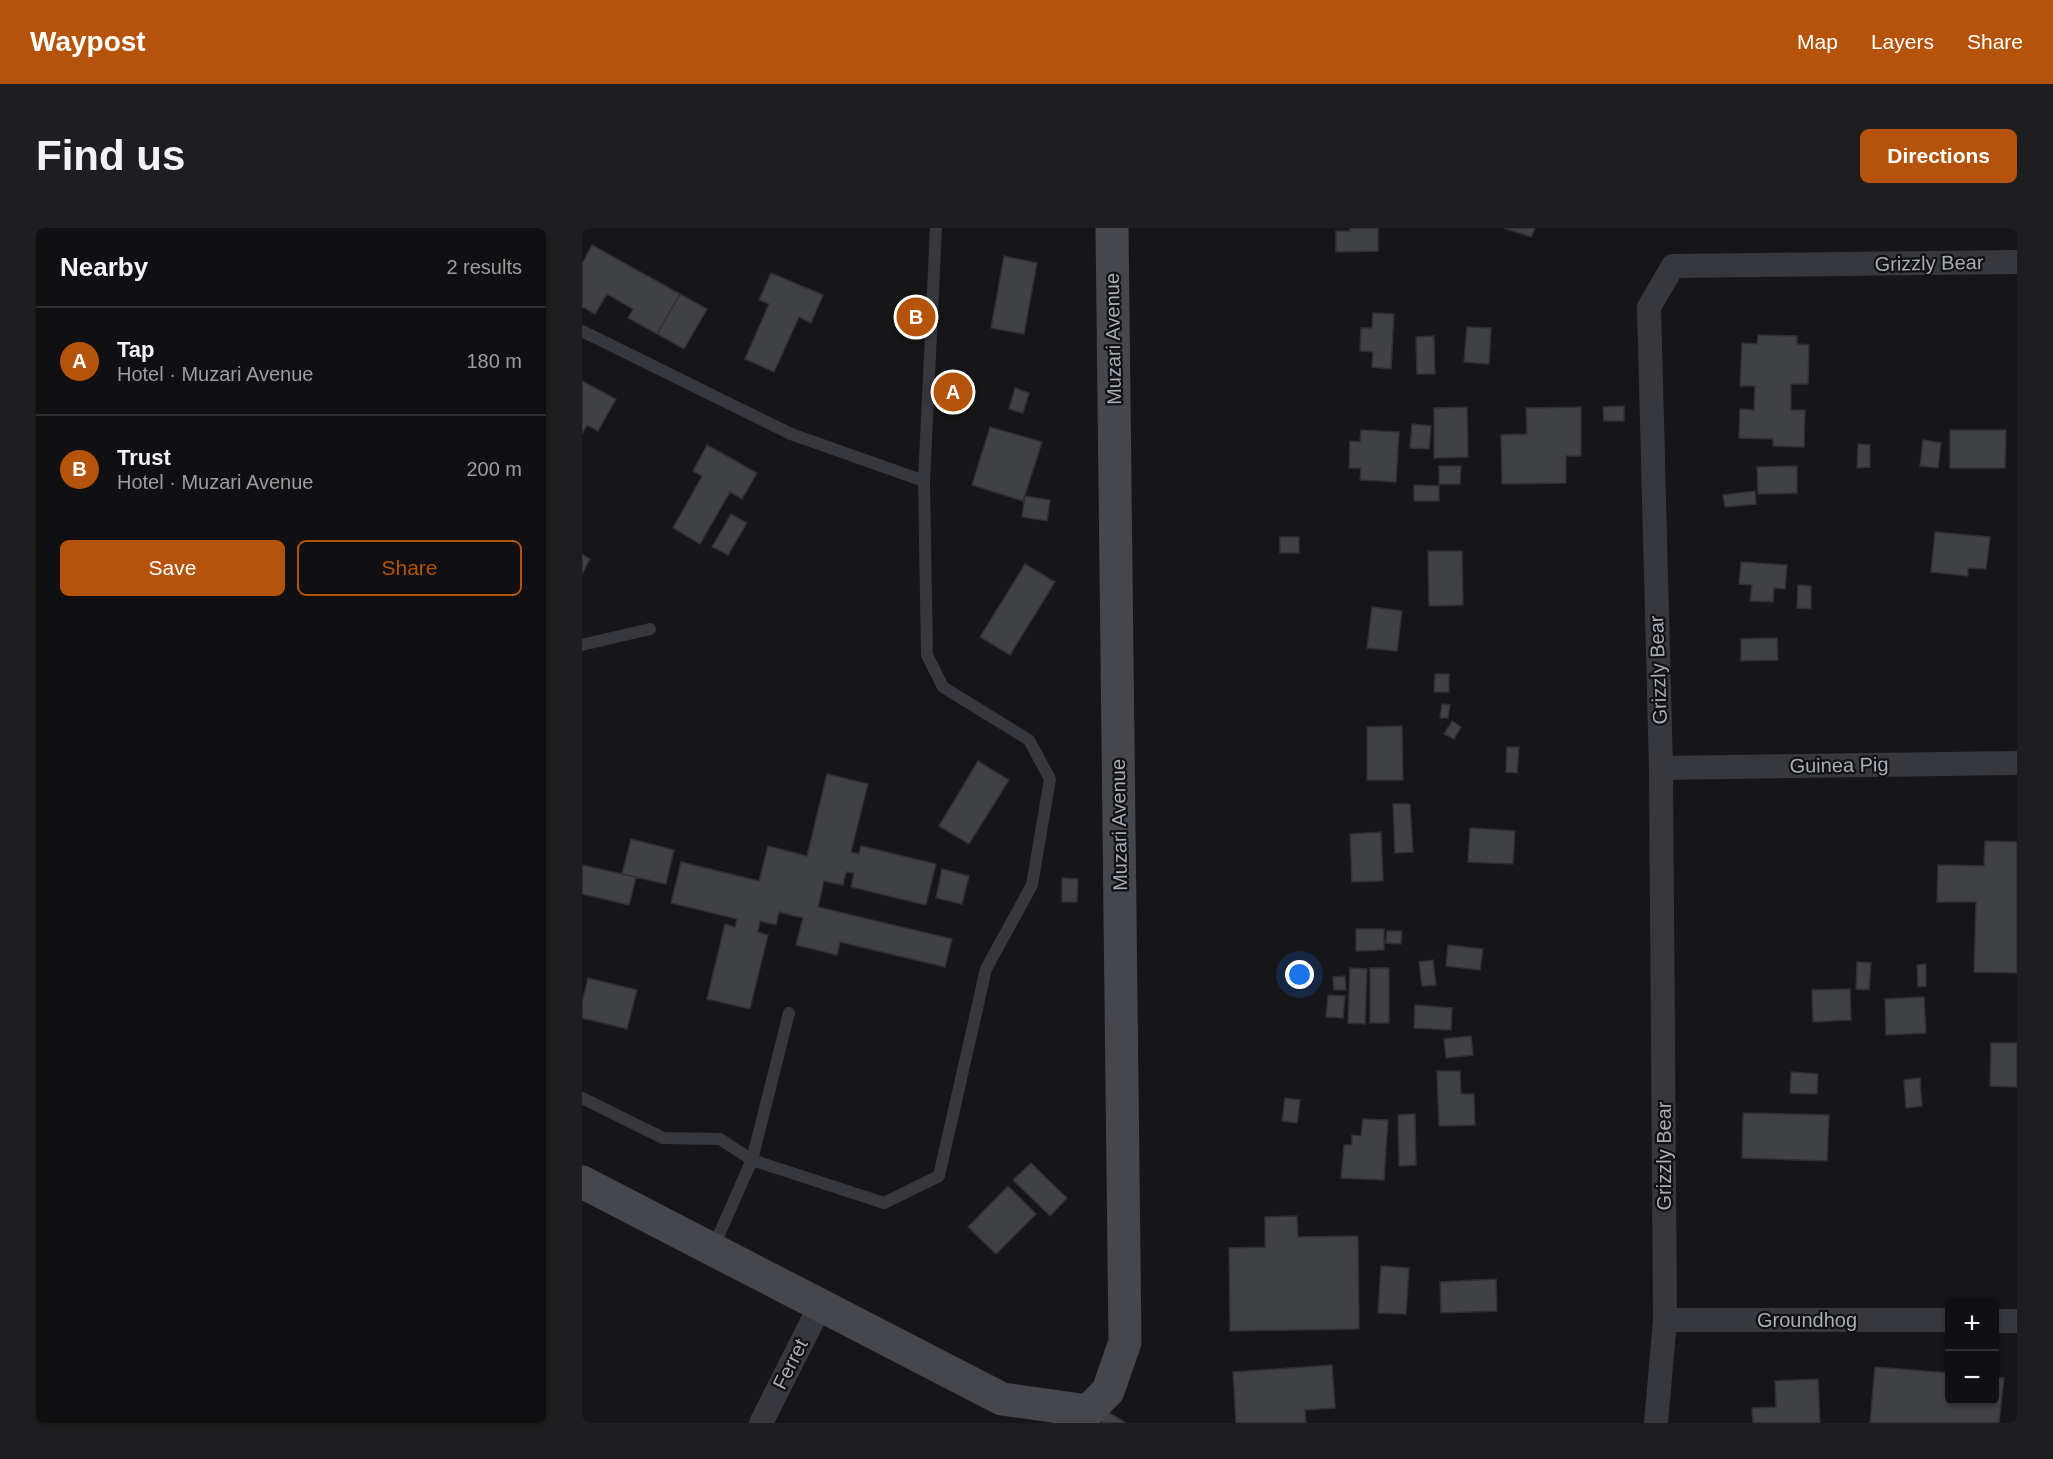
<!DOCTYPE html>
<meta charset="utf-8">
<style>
body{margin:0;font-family:Arial,sans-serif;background:#1e1e20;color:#f1f3f6}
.controls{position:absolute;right:18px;bottom:18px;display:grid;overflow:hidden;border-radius:9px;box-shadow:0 2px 4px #0004}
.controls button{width:54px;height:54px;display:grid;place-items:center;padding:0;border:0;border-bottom:2px solid #303032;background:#101012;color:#f1f3f6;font:30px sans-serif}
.you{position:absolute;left:718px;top:747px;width:21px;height:21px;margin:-15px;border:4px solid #fff;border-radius:50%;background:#1a73e8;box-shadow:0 0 0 9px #1a73e833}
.badge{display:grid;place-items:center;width:39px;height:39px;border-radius:50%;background:#b45309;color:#fff;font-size:20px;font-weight:700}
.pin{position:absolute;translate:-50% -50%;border:3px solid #fff;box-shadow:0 2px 6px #0006}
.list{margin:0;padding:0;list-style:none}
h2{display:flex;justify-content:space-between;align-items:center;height:78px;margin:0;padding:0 24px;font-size:26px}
h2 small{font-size:20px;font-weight:400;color:#9c9d9f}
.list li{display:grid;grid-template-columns:39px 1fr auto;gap:18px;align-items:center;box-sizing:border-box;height:108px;padding:0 24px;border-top:2px solid #303032}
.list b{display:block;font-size:22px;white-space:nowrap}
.list p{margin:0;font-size:20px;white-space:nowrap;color:#9c9d9f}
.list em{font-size:20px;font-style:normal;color:#9c9d9f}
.actions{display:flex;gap:12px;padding:18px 24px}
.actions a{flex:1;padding:14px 0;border:2px solid #b45309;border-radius:9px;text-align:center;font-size:21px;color:#b45309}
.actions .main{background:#b45309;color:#fff}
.map{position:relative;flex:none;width:1435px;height:1195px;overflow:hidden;border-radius:9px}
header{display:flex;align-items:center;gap:36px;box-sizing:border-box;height:84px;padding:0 30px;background:#b45309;color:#fff}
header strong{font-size:28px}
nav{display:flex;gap:33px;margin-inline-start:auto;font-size:21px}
.intro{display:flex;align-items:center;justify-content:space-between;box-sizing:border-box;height:144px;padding:0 36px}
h1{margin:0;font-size:42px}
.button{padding:15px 27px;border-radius:9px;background:#b45309;color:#fff;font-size:21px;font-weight:700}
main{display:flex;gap:36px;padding:0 36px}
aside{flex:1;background:#101012;border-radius:9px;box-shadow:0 2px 4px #0004}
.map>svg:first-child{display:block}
.building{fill:#404145;stroke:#303034;stroke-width:1.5}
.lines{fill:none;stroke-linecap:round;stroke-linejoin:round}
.lane{stroke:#37383d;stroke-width:12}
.street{stroke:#37383d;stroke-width:24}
.secondary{stroke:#45474d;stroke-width:33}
.labels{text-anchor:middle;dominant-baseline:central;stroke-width:4.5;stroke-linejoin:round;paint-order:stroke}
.street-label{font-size:20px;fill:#a8adb8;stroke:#111113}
</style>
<header>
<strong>Waypost</strong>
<nav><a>Map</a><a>Layers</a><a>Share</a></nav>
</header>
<div class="intro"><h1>Find us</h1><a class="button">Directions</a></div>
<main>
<aside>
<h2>Nearby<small>2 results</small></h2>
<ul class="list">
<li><span class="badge">A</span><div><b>Tap</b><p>Hotel · Muzari Avenue</p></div><em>180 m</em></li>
<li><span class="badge">B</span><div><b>Trust</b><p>Hotel · Muzari Avenue</p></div><em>200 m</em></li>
</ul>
<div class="actions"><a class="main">Save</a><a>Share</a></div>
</aside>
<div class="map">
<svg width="1435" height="1195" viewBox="0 0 1435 1195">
<rect width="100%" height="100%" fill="#161618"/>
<path class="building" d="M768,0H796V23L754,24V3H768Z
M922,0H953L949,9Z
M10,17L98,66L75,106L46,90L51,81L25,66L13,86L0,79V36Z
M422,28L455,35L442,106L409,100Z
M189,45L241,67L229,95L217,89L192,144L163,131L187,76L177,72Z
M98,66L125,81L102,121L75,106Z
M791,85L812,86L809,141L790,139L791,124L778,123L779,100H790Z
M885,99L909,100L907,136L882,134Z
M1176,107L1215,108V116L1227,117L1226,156H1209V182H1223L1222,219L1191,218V211L1157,210L1158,181L1172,182L1173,158H1158L1160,115L1175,116Z
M852,108L853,146H835L834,109Z
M0,153L34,171L16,203L5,197L0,206Z
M433,160L447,165L441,185L427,181Z
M1042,178V193H1022L1021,179Z
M885,179L886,229L852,230V180Z
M999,179V228H984V255L920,256L919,207L945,206L944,180Z
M830,196L849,198L847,221L828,220Z
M408,199L460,214L441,273L390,257Z
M779,202L817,204L814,254L778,252L779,240H767L768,213L778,214Z
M1368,202H1424L1423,240H1368Z
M1341,212L1359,215L1356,240L1338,238Z
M1276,216L1288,217V239L1275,240Z
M125,217L175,245L160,271L148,264L118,316L91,300L120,248L111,243Z
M857,238H879L878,256H857Z
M1215,238V265L1176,266L1175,239Z
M832,257L857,258V273H832Z
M1173,263L1174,276L1143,279L1141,267Z
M443,268L468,272L465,293L440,289Z
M149,286L165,295L146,327L130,319Z
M1353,304L1408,309L1404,341L1386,340V348L1349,344Z
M698,309H717V325H698Z
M846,323H880L881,377L847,378Z
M0,326L8,331L0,346Z
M1159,334L1205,337L1203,361L1192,360L1191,374L1168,373L1170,357L1157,356Z
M443,336L473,354L428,427L398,409Z
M1216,357L1229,358V381L1215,380Z
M790,379L820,383L815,423L785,420Z
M1195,410L1196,432L1159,433V411Z
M853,446H867V464H852Z
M860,476L868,477L866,490H858Z
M870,493L879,499L872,511L862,506Z
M820,498L821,552H785V499Z
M925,519H937L935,545L924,544Z
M396,533L427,552L387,616L357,598Z
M245,546L286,556L269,624L277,626L279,618L354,636L344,677L269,659L272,645L264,644L261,657L242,653L236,679L370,711L363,739L258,714L255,727L214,717L221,690L197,684L194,697L178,693L176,704L186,707L168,781L125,771L143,696L153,699L155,691L89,675L99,634L177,653L186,618L225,628Z
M811,576H828L831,624L813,625Z
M888,600L933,603L931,636L886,634Z
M799,604L801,653L770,654L768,606Z
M49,611L92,622L84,656L40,646Z
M1403,613L1435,614V745L1392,744L1394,674H1355L1356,637L1402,638Z
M0,637L54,649L47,677L0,666Z
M360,641L387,648L380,676L354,670Z
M480,650L496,651L495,674H480Z
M774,701H802V722L774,723Z
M805,703H820L819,716L804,715Z
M866,717L901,721L898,742L864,738Z
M851,732L854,757L840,758L837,734Z
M1275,734L1289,735L1287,762L1274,761Z
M1344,736V758L1336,759L1335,737Z
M768,740L785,741L783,796L766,795Z
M788,740H807V795H788Z
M763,748L764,762H752L751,749Z
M6,750L55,762L45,801L0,790V775Z
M1268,761L1269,792L1231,794L1230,762Z
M746,767L763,768L761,790L744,789Z
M1342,769L1344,805L1304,807L1303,771Z
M833,777L870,780L869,802L832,800Z
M889,808L891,827L864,830L862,811Z
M1409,815H1435V859L1408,858Z
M855,843H878L879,866H892L893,897L857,898Z
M1209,844L1236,846L1235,866L1208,865Z
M1338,850L1340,878L1324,880L1322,852Z
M703,870L718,872L715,895L700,893Z
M1161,885L1247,887L1245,933L1160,930Z
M833,886L834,937L817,938L816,887Z
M781,891L806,892L802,952L759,950L762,917H770V907L779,908Z
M449,935L485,970L468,988L431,952Z
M426,958L454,986L414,1026L386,999Z
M715,988L716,1009L776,1008L777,1101L648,1103L647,1020L683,1019V989Z
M799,1038L827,1040L824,1086L796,1085Z
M914,1051L915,1083L859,1085L858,1054Z
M750,1137L753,1180L723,1182L724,1195H654L651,1144Z
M1293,1139L1368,1145V1172H1412V1149L1422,1150L1417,1195H1288Z
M1236,1151L1238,1195H1171L1170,1180L1194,1179L1193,1153Z
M523,1182L544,1195H521L517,1192Z"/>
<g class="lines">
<path class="lane" d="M0,103L209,206L342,253
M0,417L68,401
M0,870L81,910L138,911L170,932L302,975L357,948L404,741L450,657L468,551L447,512L361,459L345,427L342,253L354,0
M131,1020L170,932L207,785"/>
<path class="street" d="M1079,540L1435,535
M1083,1092H1368
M1412,1093H1435
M179,1195L238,1078
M1074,1195L1083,1092L1079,540L1067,79L1091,38L1435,34"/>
<path class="secondary" d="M0,954L420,1171L506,1183L526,1163L543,1114L530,0"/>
</g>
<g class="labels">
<g class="street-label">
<text transform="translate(1347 35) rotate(-1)">Grizzly Bear</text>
<text transform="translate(531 111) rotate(-91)">Muzari Avenue</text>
<text transform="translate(1076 442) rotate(-92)">Grizzly Bear</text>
<text transform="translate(1257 537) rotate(-1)">Guinea Pig</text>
<text transform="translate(537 597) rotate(-91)">Muzari Avenue</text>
<text transform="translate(1082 928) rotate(-90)">Grizzly Bear</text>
<text x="1225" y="1092">Groundhog</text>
<text transform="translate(208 1136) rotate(-63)">Ferret</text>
</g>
</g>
</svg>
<div class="controls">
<button>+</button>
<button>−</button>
</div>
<div class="you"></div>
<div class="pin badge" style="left:371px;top:164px">A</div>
<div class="pin badge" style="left:334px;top:89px">B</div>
</div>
</main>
